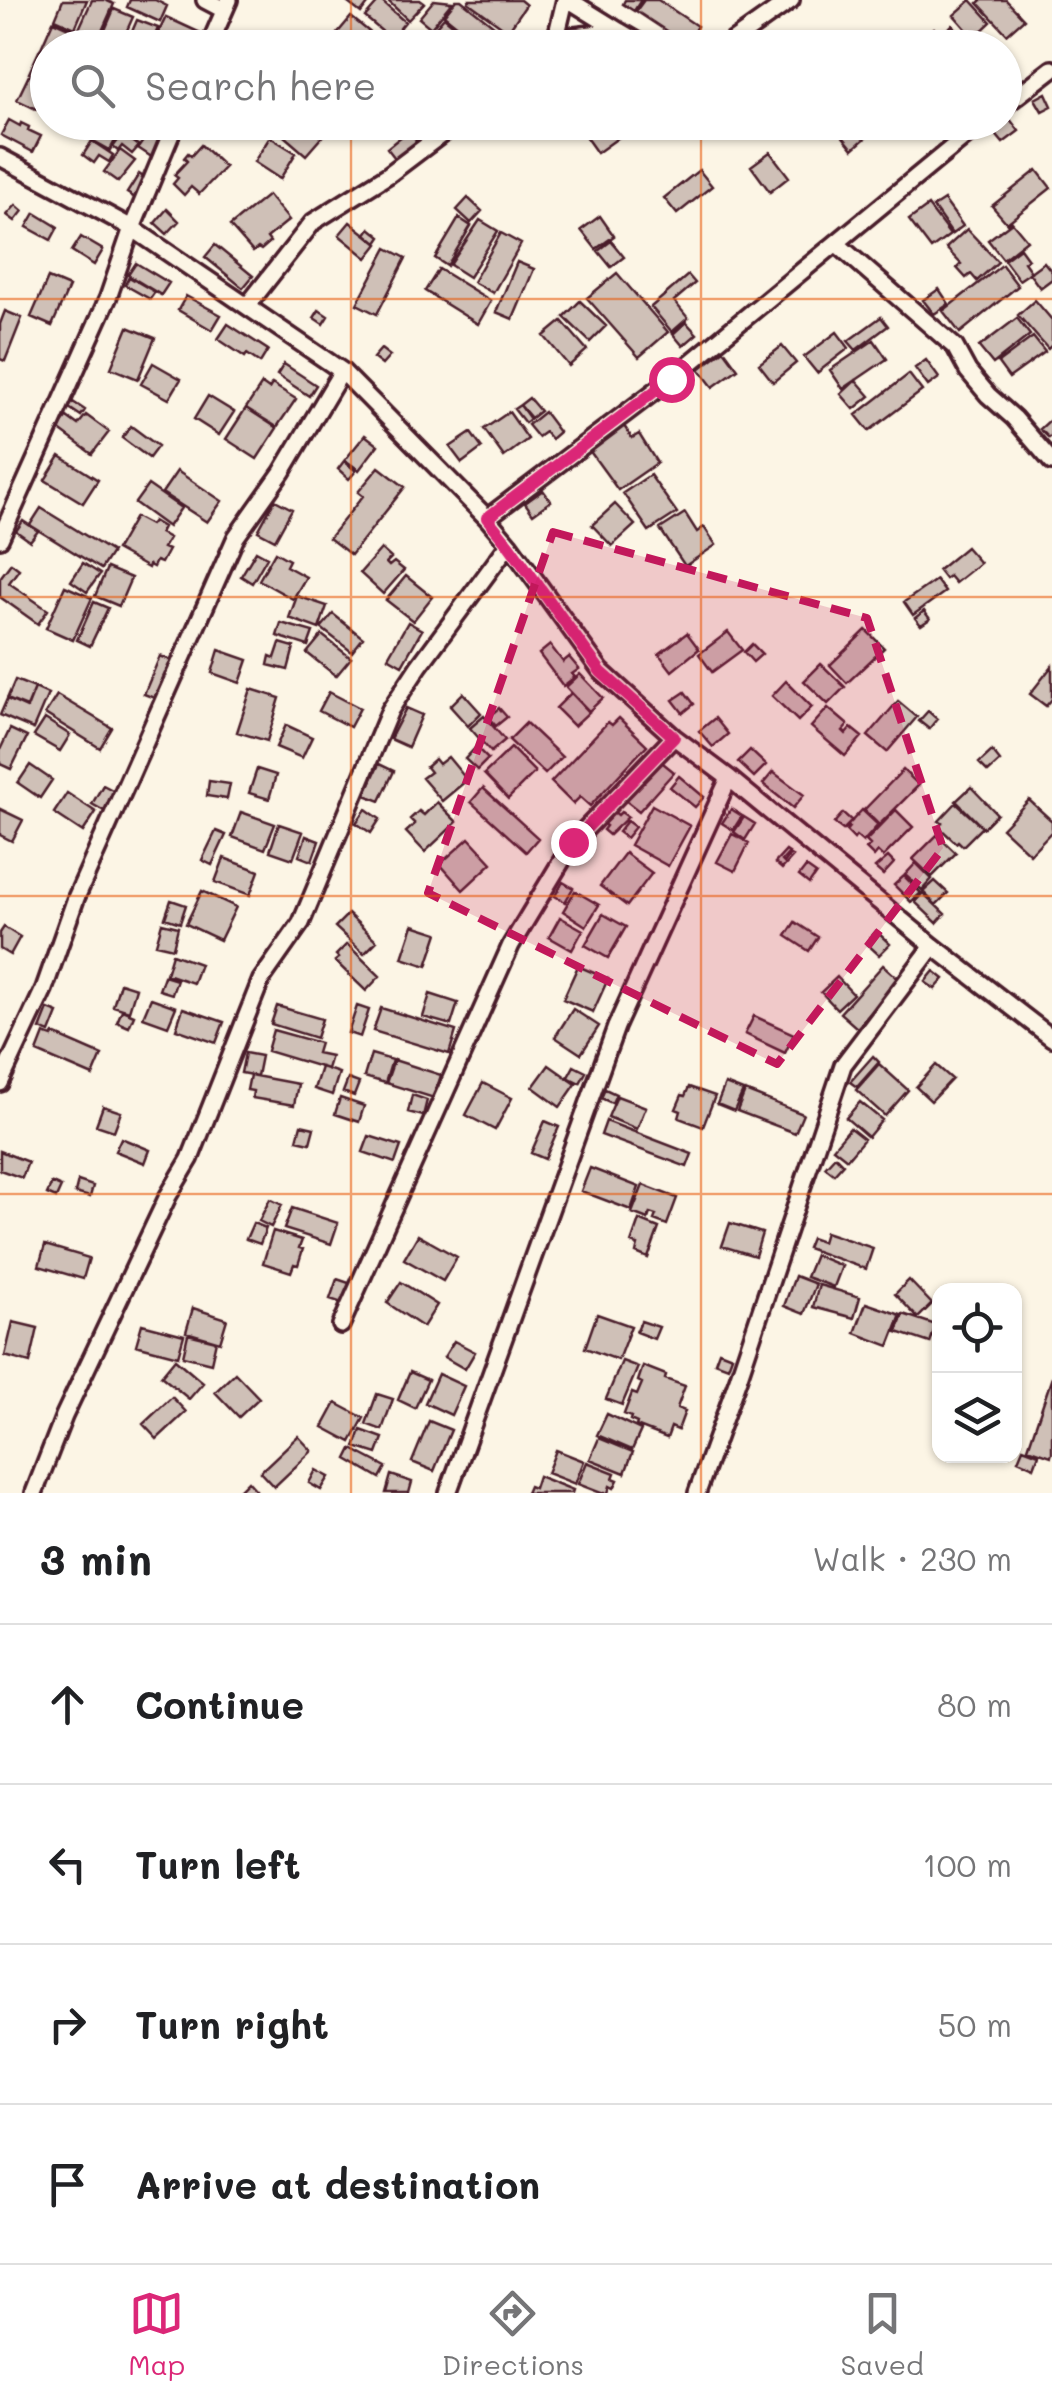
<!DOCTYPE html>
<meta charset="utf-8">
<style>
body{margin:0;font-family:Mali,sans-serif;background:#f2f2f2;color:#202124}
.controls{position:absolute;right:30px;bottom:30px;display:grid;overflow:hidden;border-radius:20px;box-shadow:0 2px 8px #0004}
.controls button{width:90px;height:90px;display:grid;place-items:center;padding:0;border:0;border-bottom:2px solid #e0e0e0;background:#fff;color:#202124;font:50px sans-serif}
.stop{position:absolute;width:30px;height:30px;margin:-22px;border:8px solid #db2777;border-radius:50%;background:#fff}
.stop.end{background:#db2777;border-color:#fff;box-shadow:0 2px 10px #0008}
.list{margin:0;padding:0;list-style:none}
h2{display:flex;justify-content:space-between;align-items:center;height:130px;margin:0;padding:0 40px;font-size:42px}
h2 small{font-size:32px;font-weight:400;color:#757577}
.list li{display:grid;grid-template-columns:65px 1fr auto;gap:30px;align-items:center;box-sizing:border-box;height:160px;padding:0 40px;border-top:2px solid #e0e0e0}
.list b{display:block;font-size:38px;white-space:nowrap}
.list em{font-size:32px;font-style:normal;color:#757577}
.icon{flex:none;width:55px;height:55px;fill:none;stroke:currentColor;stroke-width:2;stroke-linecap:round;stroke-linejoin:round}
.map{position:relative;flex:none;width:1052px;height:1493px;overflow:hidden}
.search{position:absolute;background:#fff;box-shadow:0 2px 8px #0004;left:30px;right:30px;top:30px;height:110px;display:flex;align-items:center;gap:25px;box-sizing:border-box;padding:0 35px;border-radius:55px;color:#757577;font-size:38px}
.sheet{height:770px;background:#fff}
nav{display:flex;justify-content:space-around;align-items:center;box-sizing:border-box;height:140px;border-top:2px solid #e0e0e0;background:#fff;font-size:28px;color:#757577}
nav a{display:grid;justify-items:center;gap:5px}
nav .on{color:#db2777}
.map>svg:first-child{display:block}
.building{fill:#cfc0b7;stroke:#4a1f2b;stroke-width:2.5}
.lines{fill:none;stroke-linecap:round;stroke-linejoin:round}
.minor-casing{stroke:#4a1f2b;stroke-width:22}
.minor{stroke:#fcf5e5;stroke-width:15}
.route{stroke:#db2777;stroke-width:12}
.marked{fill:#c2185b;fill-opacity:0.2;stroke:#c2185b;stroke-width:8;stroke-dasharray:20 12;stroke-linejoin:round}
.grid{fill:none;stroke:#e8590c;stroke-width:2.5;stroke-opacity:0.55}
</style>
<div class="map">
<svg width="1052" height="1493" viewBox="0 0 1052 1493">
<rect width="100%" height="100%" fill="#fcf5e5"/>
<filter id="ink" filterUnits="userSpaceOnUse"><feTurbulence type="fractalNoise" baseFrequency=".01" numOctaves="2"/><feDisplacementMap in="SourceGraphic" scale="20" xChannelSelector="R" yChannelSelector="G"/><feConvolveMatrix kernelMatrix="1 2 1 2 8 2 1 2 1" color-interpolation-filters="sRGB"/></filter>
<g filter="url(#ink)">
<path class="building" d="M63,0H87L75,28L55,19Z
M92,0H105L114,4L98,40L78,31Z
M130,0H155L167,6L160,22L127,7Z
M344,0H371L361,13Z
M380,0L405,22L391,39L365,17Z
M387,0H420L424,3L408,20Z
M434,0L452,2L431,28L419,18Z
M456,0H461L499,30L498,32L505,38L498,48H485L444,15Z
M469,0H520L526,5L508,31L468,2Z
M625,0H641L634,11L623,4Z
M644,0H658L697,26L686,44L636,11Z
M971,0L991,22L974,38L954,15Z
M981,0H1006L1024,19L1007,34L978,3Z
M114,9L133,17L119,48H107L99,44Z
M166,17L207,36L202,48L152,46Z
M351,17L378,39L371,48H336L330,42Z
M444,17L481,48H452L432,31Z
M137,20L158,28L150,48H125Z
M53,21L98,41L95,48H48V51L41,48Z
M952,25L970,43L977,36L988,48H946L938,39Z
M934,28L951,48H911Z
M848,38L859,48H839Z
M40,49L48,52V81L29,73Z
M29,75L48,83L36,109L17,100Z
M1046,93L1052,106L1042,111L1035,99Z
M1009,118L1019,131L1003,143L993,131Z
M9,120L20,126L21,123L29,127L28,130L41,136L33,152L1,135Z
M84,122L97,126L89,139L78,133Z
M102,122H125L110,150L92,140Z
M295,122H315L326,132L306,155L284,136Z
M419,122H428L434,129L421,140L411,130Z
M588,122H640L597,153L580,129Z
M831,122H861L870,134L853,149Z
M151,130L166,140L153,158L138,148Z
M408,131L419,144L398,162L387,148Z
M123,134L139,146L132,154L122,146L118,151L113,147Z
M270,137L296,153L280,179L254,162Z
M92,141L113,155L109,162L99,156L94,163L83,155Z
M201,145L225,167L199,194L191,187L184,195L173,184L178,178L174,175L187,161L184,158L188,153L191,156Z
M120,150L135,161L118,182L104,172Z
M770,152L789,177L770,192L751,166Z
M699,170L712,186L677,214L664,198Z
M1037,170L1051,188L1007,223L992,206Z
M139,174L146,179L135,198L127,193Z
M268,195L289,220L267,238L270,242L261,250L258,248L253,252L230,226Z
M468,198L482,211L471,223L457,210Z
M944,200L963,226L952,234L933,207Z
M16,205L23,211L15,221L7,215Z
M928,206L950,235L931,249L909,220Z
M167,209L179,221L167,234L155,223Z
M35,213L58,227L51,240L27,227Z
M600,216L614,236L596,249L581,230Z
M459,218L471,226L447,266L435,258Z
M480,220L498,231L469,277L450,265Z
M350,222L378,244L367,258L339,235Z
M1012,222L1027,240L1003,259L988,240Z
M370,228L381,237L377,243L366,234Z
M967,229L998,262L977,281L971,274L966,278L957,268L961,264L946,248Z
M501,233L521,244L493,293L473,282Z
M81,237L103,250L94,265L72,251Z
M611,241L624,257L611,267L598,251Z
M215,245L253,276L243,288L205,257Z
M387,248L406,258L377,314L357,304Z
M1020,248L1028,259L1024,262L1031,272L1019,280L1004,260Z
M517,262L534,269L513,319L496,312Z
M1044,262L1052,272V279L1040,288L1029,273Z
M136,263L169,283L161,295L128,275Z
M1002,265L1018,286L960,333L943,311Z
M439,269L491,301L478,324L425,291Z
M617,273L668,332L639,357L587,298Z
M688,275L695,283L674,301L688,318L672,332L651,307Z
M129,277L155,292L150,299L125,285Z
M48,278L69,287L52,326L31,317Z
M939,289L949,304L934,314L923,300Z
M186,296L221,315L212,330L178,310Z
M1035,300L1052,320V345L1048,349L1018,315Z
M580,301L606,326L590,342L564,317Z
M319,310L328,316L323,324L314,318Z
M5,311L22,318L5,361L0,359V324Z
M881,317L888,326L856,350L848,341Z
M1017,318L1030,335L993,364L979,347Z
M562,321L587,350L569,366L544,336Z
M686,322L697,334L683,346L673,334Z
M228,324L268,350L260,363L247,354L245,357L218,339Z
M128,327L155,338L138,379L111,368Z
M837,332L849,348L817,373L804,357Z
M1033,337L1045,352L1009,378L998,363Z
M874,340L887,359L843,389L830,370Z
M782,346L796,363L773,382L759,364Z
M381,349L390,356L382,365L373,358Z
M724,350L738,369L713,387L699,369Z
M926,360L939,378L928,386L915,368Z
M153,363L181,379L169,399L141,384Z
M284,364L316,385L309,396L277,375Z
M909,374L922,391L869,431L856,415Z
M856,380L870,396L854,409L841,394Z
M262,384L269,389L272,384L296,399L277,427L246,408Z
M208,396L234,412L219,435L194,419Z
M529,398L540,411L531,418L520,405Z
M73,402L85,410L81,416L69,408Z
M520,405L530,419L525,423L514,409Z
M246,408L277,428L257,459L226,439Z
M509,412L528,439L504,457L484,429Z
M544,412L559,432L551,439L545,432L538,437L528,425Z
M86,415L109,432L92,454L58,429L67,417L78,425Z
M1052,418V435L1049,438L1040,429Z
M131,426L158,446L149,458L122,438Z
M624,426L632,438L639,434L657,463L618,490L589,450Z
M471,433L482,448L462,463L450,447Z
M365,435L378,445L359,470L345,460Z
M60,456L98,480L83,503L45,480Z
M344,461L356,471L349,479L338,469Z
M379,467L405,487L351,555L329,538L363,496L358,492Z
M177,471L222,501L207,522L162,493Z
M650,475L677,513L649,531L623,493Z
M148,485L181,508L168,527L135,503Z
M543,490L551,501L533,514L525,503Z
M275,500L292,509L275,540L258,531Z
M615,504L635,525L612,546L592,525Z
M41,508L112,552L101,569L30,525Z
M685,513L697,532L704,527L716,545L685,566L660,529Z
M135,517L150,525L153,521L163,527L160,533L169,538L163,548L168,550L161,563L156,561L153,567L149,565L148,568L116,550Z
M23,521L38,531L30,541L16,531Z
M966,547L980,563L955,583L949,576L945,579L938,570Z
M381,549L391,558L386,563L389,566L394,562L404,570L383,594L360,573Z
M256,551L267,557L252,583L241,576Z
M275,552L289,560L286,566L306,577L293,599L259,580Z
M11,563L19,569L9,583L48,610L38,624L0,597V578Z
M83,563L100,574L87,592L71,581Z
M107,568L131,578L119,606L95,596Z
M406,576L432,597L413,621L386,600Z
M936,580L945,592L913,615L904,602Z
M65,586L92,598L73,640L46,628Z
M297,596L327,606L319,629L289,618Z
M94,602L108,608L90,646L77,640Z
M924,611L930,619L921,625L915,618Z
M333,614L363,638L352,652L321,628Z
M408,622L422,630L402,665L388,657Z
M281,623L313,632L308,646L277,636Z
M866,630L884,648L847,683L830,665Z
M728,632L742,650L712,672L699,654Z
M687,633L699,649L672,671L659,654Z
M322,635L351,658L336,676L307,653Z
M280,643L294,647L288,670L268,665L270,656L275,658Z
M752,644L762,654L753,662L744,652Z
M550,645L563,662L569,657L579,669L572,674L575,677L563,686L539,654Z
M219,650L248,660L240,683L212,673Z
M160,656L176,662L159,700L144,694Z
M821,664L845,687L828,704L804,681Z
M1052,666V699L1046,706L1030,694Z
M580,674L603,698L589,711L566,687Z
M15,680L35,688L27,707L7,699Z
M786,681L812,707L798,721L772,696Z
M35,688L48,694L33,729L0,715L7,699L27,708Z
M251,689L280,698L267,741L237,732Z
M329,692L360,708L350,727L319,711Z
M685,692L694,704L683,713L673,700Z
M463,693L481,713L468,726L450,706Z
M571,693L589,712L574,726L556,708Z
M57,695L112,728L100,748L45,714Z
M898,701L917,717L887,752L868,736Z
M406,708L422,715L408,747L390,739Z
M499,708L507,717L496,726L488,717Z
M828,708L848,725L843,731L846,734L851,728L862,737L845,756L811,727Z
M928,711L937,719L929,729L919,721Z
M484,716L505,740L491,752L470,728Z
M619,718L647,745L590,806L580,797L573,804L551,782L608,722L612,725Z
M715,718L728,734L713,747L699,731Z
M45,719L70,735L60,751L34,736Z
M526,723L562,757L545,774L509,740Z
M286,725L312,737L302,758L276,747Z
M10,729L27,737L11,769L0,764V750Z
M476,747L488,759L477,770L465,759Z
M511,748L535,772L508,799L484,774Z
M750,750L766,765L754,777L738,762Z
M992,751L1000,761L988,772L979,763Z
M448,757L467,780L442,801L422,778L430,772L426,767L435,759L439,764Z
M658,759L674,772L639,811L625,800Z
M379,764L394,771L380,801L365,795Z
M30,765L52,780L40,798L18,783Z
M257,769L276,775L269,799L249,793Z
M903,770L919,785L879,825L864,810Z
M773,772L804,795L793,808L763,784Z
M679,776L704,797L695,807L670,787Z
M209,781L230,784L227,799L207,796Z
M103,785L118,793L106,812L92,804Z
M971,787L997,814L983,828L956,801Z
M483,788L538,838L526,852L471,802Z
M67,793L96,812L83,832L54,813Z
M1029,800L1052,821V831L1030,854L1002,828Z
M437,802L457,822L425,852L406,832L415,824L410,819L419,811L424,815Z
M956,803L982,827L963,846L958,841L956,843L939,827L942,823L939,821Z
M652,805L690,826L668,866L630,845Z
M0,809L23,820L12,841L0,835Z
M366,809L380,819L371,833L356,823Z
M731,809L742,816L733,830L722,823Z
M612,810L618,815L621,812L628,817L609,835L603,830L606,826L602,823Z
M862,810L878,825L863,842L856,836L854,839L846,831L849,827L848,825Z
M896,810L913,827L883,857L878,852L874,857L866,849L870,845L866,841Z
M241,812L275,824L265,849L232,837Z
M843,813L852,821L843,830L834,823Z
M744,817L755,824L745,840L734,832Z
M627,821L635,827L626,838L618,832Z
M279,824L303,832L293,859L270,851Z
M216,831L226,835L212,865L202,860Z
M732,834L749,843L735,871L717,862Z
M937,835L956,853L932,877L913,859Z
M306,836L319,841L312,861L299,856Z
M469,838L492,863L463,890L440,864Z
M786,851L789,853L782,861L784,863L790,855L793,857L782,869L775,863Z
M625,853L652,873L627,906L600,886Z
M888,857L894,863L883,875L875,868Z
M224,858L259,871L250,895L215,882Z
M916,863L932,879L922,890L905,875Z
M806,867L816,874L809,884L799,876Z
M904,876L921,893L911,902L894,885Z
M935,881L948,893L936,905L923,892Z
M563,882L573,888L565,902L555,896Z
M202,891L236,907L220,940L186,924Z
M575,891L599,905L586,926L563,911Z
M923,893L945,914L937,923L915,902Z
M171,900L186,905L180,923L165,918Z
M348,914L377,941L364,954L335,927Z
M603,914L626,927L608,958L585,945Z
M560,917L583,930L572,950L549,937Z
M795,922L818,937L809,951L786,936Z
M162,923L178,927L173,948L156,944Z
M413,925L438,933L427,966L402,958Z
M4,927L20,937L10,955L0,949V933Z
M876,931L890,944L879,955L866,943Z
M347,944L380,976L366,991L335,961L339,958L336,955Z
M172,954L200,964L193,983L166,974Z
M883,965L900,980L857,1028L840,1013Z
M578,966L608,979L593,1012L563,999Z
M934,971L944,979L935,989L925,982Z
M164,976L177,980L172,994L159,990Z
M837,977L853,994L837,1009L821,992Z
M120,983L136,988L129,1011L113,1006Z
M430,994L458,1003L451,1025L423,1017Z
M151,998L176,1007L168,1026L143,1017Z
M277,1006L322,1019L316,1038L271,1024Z
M357,1006L369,1010L360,1037L348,1033Z
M183,1008L224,1022L216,1043L176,1029Z
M381,1008L456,1031L449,1054L373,1031Z
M48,1009L58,1013L50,1033L40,1029Z
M573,1009L599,1026L581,1054L555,1037Z
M122,1010L134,1015L129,1027L117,1022Z
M754,1016L794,1034L785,1053L745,1034Z
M273,1030L320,1043L317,1053L331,1056L327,1069L267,1051Z
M44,1034L52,1037L54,1034L102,1055L93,1076L37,1052Z
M245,1053L261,1056L257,1076L241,1073Z
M371,1054L392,1060L385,1083L364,1077Z
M873,1056L879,1062L857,1087L850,1082Z
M394,1060L441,1075L434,1098L386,1083Z
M879,1064L908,1090L885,1116L856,1090Z
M549,1065L576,1084L560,1107L533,1087Z
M936,1065L952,1079L931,1101L916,1087Z
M574,1066L586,1072L580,1083L568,1077Z
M321,1067L339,1073L332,1095L314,1089Z
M250,1075L298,1084L294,1105L252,1098L253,1091L247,1090Z
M348,1079L359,1083L354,1096L343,1092Z
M483,1083L512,1098L495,1130L466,1115Z
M725,1084L743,1091L734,1111L717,1104Z
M689,1087L715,1096L703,1127L679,1118L681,1111L676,1109L682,1095L685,1096Z
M605,1089L616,1094L612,1103L601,1098Z
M745,1091L803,1114L795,1133L737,1111Z
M412,1095L427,1100L423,1116L408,1112Z
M617,1096L646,1107L637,1129L608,1117Z
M340,1098L364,1106L359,1122L335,1114Z
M860,1102L882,1120L868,1137L846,1118Z
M103,1106L121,1112L114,1131L96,1125Z
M545,1121L559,1127L545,1159L531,1153Z
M606,1121L692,1154L687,1167L601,1135Z
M301,1125L314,1128L310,1143L297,1140Z
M850,1128L864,1139L847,1159L833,1148Z
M369,1136L401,1146L395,1163L363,1152Z
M121,1138L150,1150L145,1163L115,1151Z
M0,1151L28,1162L22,1178L0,1170Z
M835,1156L843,1164L834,1174L825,1167Z
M590,1168L639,1187L631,1210L581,1191Z
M78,1181L93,1186L90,1197L75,1193Z
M52,1183L61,1187L56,1198L47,1194Z
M643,1185L677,1198L667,1225L654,1220L656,1215L650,1213L648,1219L632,1213Z
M270,1199L282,1205L271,1227L259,1221Z
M292,1208L338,1223L331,1244L284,1229Z
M639,1220L659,1228L648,1258L636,1253L638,1245L631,1243Z
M253,1223L266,1228L260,1244L246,1239Z
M730,1223L762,1233L755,1256L722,1246Z
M273,1231L302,1240L299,1248L303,1249L298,1265L294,1264L291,1272L263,1263Z
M825,1232L873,1248L866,1269L807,1248L811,1238L822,1242Z
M418,1235L457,1257L443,1281L404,1259Z
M45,1245L89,1258L83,1279L39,1266Z
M815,1255L842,1266L834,1287L806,1277Z
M795,1276L816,1284L804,1314L784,1306Z
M337,1279L352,1284L345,1304L330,1299Z
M909,1280L932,1304L918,1318L895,1294Z
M401,1282L437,1305L423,1327L387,1303Z
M819,1285L860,1297L854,1318L813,1307Z
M866,1303L901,1315L889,1346L855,1333Z
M193,1308L227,1319L220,1342L186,1332Z
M597,1314L631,1326L618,1360L585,1348Z
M903,1314L936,1325L930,1343L897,1332Z
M641,1321L659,1327L654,1339L636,1332Z
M13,1322L38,1328L30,1363L5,1356Z
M142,1324L184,1335L178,1356L136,1345Z
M188,1334L216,1341L211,1363L183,1356Z
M454,1341L475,1352L465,1369L444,1357Z
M719,1351L732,1356L728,1367L715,1362Z
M175,1359L203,1383L189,1399L161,1376Z
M622,1361L638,1367L622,1405L606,1399Z
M643,1366L666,1375L665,1379L685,1386L677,1408L685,1411L678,1430L671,1427L667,1438L636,1426L637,1423L630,1420L631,1417L624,1414L632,1393L637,1395L642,1383L638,1381Z
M410,1372L428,1380L415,1408L398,1400Z
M235,1373L259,1398L239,1417L215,1392Z
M438,1374L464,1386L451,1415L425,1403Z
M1052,1377V1453L1051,1456L1028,1448Z
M377,1394L393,1399L382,1430L366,1424Z
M172,1397L186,1412L157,1439L143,1424Z
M336,1403L364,1418L351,1442L323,1427Z
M607,1414L641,1430L632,1450L597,1435Z
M429,1421L451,1430L434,1471L412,1462Z
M361,1430L383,1438L377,1454L355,1447Z
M298,1436L312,1451L274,1487L260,1472Z
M599,1438L633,1452L625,1473L590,1459Z
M1023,1448L1039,1454L1034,1467L1018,1460Z
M352,1449L386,1467L380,1478L347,1459Z
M556,1450L584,1461L575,1484L547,1473Z
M587,1462L615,1473L613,1478L618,1480L614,1488L610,1486L608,1493H601L578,1484Z
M316,1470L329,1477L321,1490L309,1483Z
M391,1475L412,1482L409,1493H386Z
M538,1476L573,1490L572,1493H526L529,1486L534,1488Z
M248,1481L256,1490L253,1493H240L238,1491Z"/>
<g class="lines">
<g class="minor-casing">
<path id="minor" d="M205,0L224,10
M569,0L619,31
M556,38L619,31L648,48
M208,48L229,0
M546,48L556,38L565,0
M723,48L791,0
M1004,106L1052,69
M0,157L132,228L342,371L487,518L509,544L601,671L674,737L729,778L933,946L1052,1038
M836,243L955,347L968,371L988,395L1014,418L1052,462
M247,306L313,222L388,175L458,122
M487,518L671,379L983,122
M0,539L108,298L132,228L176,122
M0,1083L44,989L76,898L236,537L282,472L342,371
M341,1325L511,945L573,842L674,737
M34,1493L64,1416L168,1196L190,1159L261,980L301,923L390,710L419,666L509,544
M448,1493L616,1027L729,778
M697,1493L738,1379L843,1065L933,946"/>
</g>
<use href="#minor" class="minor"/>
</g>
</g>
<g class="lines" filter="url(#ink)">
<path class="route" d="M573,842L674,737L601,672L508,544L487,518L671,379"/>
</g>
<path class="marked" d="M553,532L867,618L943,848L777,1064L428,893Z"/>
<path class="grid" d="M351,0V48M701,0V48M351,122V1493M701,122V1493M0,299H1052M0,597H1052M0,896H1052M0,1194H1052"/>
</svg>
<div class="controls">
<button><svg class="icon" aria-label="locate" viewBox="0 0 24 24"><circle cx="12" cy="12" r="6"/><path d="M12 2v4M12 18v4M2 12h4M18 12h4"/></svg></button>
<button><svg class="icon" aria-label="layers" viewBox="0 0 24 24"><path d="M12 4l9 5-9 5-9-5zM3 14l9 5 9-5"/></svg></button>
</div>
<div class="stop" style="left:671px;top:379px"></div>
<div class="stop end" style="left:573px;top:842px"></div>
<div class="search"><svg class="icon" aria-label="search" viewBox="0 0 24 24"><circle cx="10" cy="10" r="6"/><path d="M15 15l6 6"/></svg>Search here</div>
</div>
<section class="sheet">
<h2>3 min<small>Walk · 230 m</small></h2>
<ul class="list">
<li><svg class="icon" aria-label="ahead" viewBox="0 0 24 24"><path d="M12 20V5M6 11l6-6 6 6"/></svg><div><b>Continue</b></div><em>80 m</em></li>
<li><svg class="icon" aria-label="left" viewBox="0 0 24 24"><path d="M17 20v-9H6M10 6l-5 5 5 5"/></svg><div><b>Turn left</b></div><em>100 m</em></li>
<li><svg class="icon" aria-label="right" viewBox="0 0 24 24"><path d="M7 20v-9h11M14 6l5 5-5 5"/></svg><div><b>Turn right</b></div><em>50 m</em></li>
<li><svg class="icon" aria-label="arrive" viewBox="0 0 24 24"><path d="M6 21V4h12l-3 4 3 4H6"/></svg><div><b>Arrive at destination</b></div></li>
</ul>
</section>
<nav>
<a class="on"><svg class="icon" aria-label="map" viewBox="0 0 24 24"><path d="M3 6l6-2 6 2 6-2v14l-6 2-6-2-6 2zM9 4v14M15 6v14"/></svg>Map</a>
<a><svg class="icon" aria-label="directions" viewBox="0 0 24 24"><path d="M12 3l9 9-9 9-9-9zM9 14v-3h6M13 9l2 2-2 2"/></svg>Directions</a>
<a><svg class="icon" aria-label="saved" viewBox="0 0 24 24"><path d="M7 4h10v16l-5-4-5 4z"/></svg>Saved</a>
</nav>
